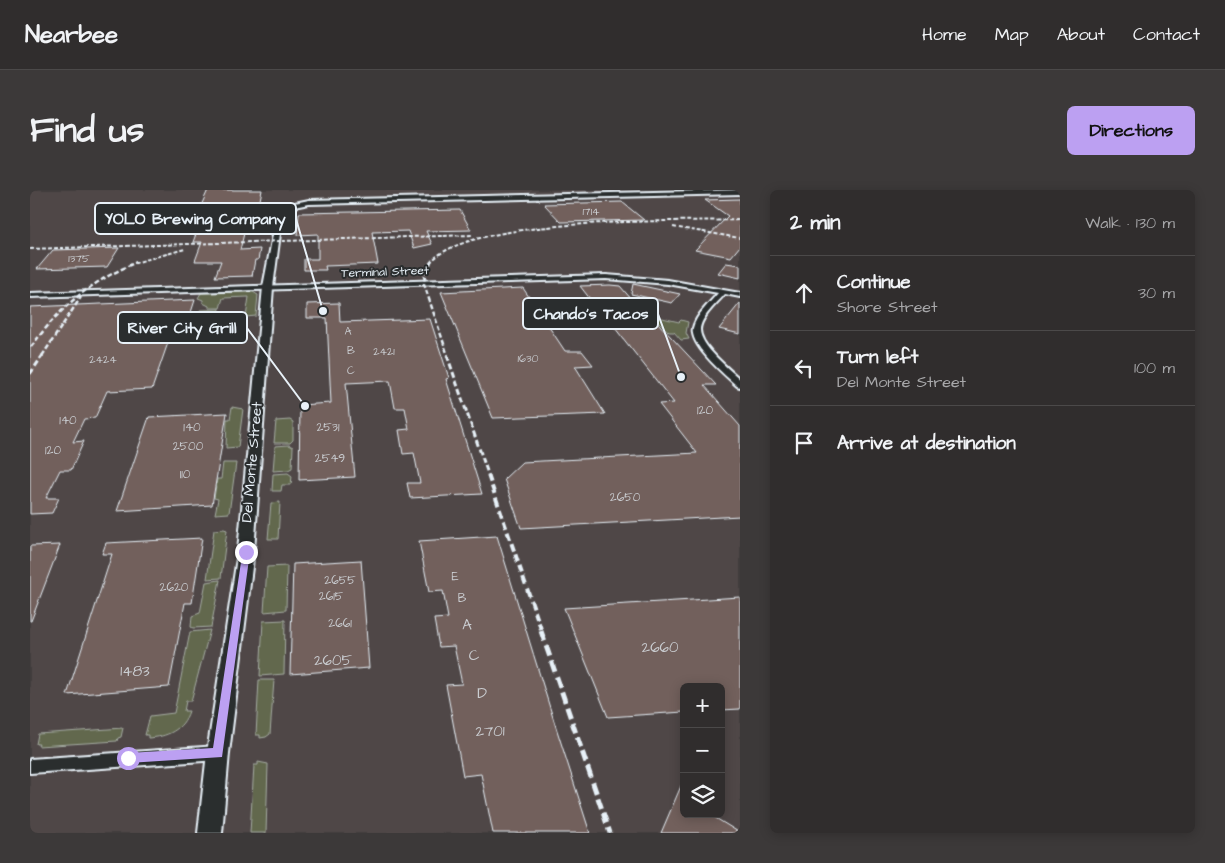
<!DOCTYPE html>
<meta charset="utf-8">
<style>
body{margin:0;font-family:"Architects Daughter",sans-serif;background:#3c3939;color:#f1f3f6}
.controls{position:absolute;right:15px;bottom:15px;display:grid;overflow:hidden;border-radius:8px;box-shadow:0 2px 12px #0003}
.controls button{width:45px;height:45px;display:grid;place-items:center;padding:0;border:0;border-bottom:1px solid #4b4949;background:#302d2d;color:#f1f3f6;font:25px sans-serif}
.stop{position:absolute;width:15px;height:15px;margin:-11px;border:4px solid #bca0f2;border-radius:50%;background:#fff}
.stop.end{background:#bca0f2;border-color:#fff;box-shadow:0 1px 5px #0008}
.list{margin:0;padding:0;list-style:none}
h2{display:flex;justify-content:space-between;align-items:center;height:65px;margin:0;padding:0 20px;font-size:21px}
h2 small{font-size:16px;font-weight:400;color:#a8a8aa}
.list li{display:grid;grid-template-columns:32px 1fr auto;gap:15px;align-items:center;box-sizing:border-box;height:75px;padding:0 20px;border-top:1px solid #4b4949}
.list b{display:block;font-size:19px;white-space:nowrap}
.list p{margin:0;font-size:16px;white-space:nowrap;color:#a8a8aa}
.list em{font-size:16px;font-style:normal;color:#a8a8aa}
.icon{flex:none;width:28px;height:28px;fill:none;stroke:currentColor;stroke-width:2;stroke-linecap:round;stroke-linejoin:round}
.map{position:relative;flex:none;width:710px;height:643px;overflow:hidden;border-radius:8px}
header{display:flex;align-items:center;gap:30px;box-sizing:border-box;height:70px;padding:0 25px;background:#302d2d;border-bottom:1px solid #4b4949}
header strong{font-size:24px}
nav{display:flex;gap:28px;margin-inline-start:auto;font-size:18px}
.intro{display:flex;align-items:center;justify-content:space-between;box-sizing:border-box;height:120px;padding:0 30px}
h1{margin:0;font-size:35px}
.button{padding:12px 22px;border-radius:8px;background:#bca0f2;color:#111;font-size:18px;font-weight:700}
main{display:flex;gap:30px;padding:0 30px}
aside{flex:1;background:#302d2d;border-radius:8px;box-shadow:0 2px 12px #0003}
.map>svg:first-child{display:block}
.built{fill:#4f4746;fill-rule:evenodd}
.green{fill:#62684e;stroke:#a5aca3}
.building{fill:#72605c;stroke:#e8f1f8}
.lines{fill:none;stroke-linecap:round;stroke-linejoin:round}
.minor-casing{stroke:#e8f1f8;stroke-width:4}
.tertiary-casing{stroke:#e8f1f8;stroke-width:4}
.minor{fill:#2a2d2e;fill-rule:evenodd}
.tertiary{fill:#2a2d2e;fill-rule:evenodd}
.rail-far4{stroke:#e8f1f8;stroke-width:2;stroke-dasharray:4 2;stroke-linecap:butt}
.rail-far3{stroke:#e8f1f8;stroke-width:2.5;stroke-dasharray:5 2.5;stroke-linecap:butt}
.rail-far2{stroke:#e8f1f8;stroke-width:3;stroke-dasharray:6 3;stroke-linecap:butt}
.rail-far1{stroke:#e8f1f8;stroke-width:4;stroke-dasharray:8 4;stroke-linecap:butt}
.rail{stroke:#e8f1f8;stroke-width:5;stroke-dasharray:11 5;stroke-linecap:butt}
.route{fill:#bca0f2}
.labels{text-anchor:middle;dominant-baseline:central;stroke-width:4;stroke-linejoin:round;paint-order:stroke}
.far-number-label{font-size:11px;fill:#cacdd1}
.far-street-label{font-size:12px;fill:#e8f1f8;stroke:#2a2d2e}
.number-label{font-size:12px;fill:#cacdd1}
.street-label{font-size:15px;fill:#e8f1f8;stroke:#2a2d2e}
.near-number-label{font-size:15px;fill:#cacdd1}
.leader{fill:none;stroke:#e8f1f8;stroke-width:2}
.callout-dot{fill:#e8f1f8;stroke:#2a2d2e;stroke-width:2}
.callout{fill:#2a2d2e;stroke:#e8f1f8;stroke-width:2}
.callout-label{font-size:16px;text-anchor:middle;font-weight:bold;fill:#e8f1f8}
</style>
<header>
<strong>Nearbee</strong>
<nav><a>Home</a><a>Map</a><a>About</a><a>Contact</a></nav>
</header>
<div class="intro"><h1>Find us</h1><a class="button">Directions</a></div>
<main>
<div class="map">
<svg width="710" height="643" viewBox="0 0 710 643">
<rect width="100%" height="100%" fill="#403c3c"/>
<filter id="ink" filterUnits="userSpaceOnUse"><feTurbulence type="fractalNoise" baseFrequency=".02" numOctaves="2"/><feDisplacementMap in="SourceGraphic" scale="10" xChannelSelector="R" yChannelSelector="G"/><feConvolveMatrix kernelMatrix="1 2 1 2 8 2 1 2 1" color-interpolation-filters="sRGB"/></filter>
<g filter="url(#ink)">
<path class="built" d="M0,0H710V643H0ZM654,497H691V624H654Z"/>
<path class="green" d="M223,102L228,105L226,126L216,127L219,107L193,108L190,118H179V116L173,113V110L168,108L171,103Z
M190,119L184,142L155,144L161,123H169L170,120Z
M616,124L649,132L651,130L658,132L656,143L659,149L651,150L644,142H639L629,132H622Z
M202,217L213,219L208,257L196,258L197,229H200Z
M260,230L263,232V250L260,253H244L246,231Z
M259,255L263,257L262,278L258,280L243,281L245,256Z
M193,273H206L199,323L185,324L188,309L184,308L187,289H191Z
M258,283L262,286L261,295H252L251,301H242L243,284Z
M250,312L248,349H238L241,313Z
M194,339L197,340L191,388L177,389L184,340Z
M257,376L256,420L234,422L237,377Z
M190,390L181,437L163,438L161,437L162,426L170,423L176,392Z
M255,430L254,484L230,486L233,431Z
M180,440L161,511H156L154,521H159C153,540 137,547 118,548V545H115L120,526L144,523L160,442Z
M229,490H244L240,544L236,547L230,548V545H226Z
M93,538L91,547L88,548L87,551L8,556L9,554H6L8,544Z
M228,572L238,574L236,643H220L224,575H228Z"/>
<path class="building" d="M178,0H232L225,35H216L210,60L230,59L228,70H225L222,86L185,87L191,71H165L172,52H163L169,36H162Z
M710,9V56L701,67L665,60L698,26L675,10Z
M592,12L614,30L531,32L514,14Z
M430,20L441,40L396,41L402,54L384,58L378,41L342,42L348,74L295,76L296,80H274V69H288V44L267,45L269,23Z
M89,58L77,77L7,79L23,60Z
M696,73L710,75V88L688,83Z
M603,94L650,104L642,113L601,104Z
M580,95L590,96L621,132H627L686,195H674L710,236V326L491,338L474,289L492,272L667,263L629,214L644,213L581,133L566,134L551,114H564L550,96Z
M493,98L535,161H552L563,175L545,176L575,224L463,228L411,102Z
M165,110L154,144H141L122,199L77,201L65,228L54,229L43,252L54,251L41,280H30L16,308H29L22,323L0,324V117Z
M309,113L310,132L400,129L419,188L416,189L452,304L380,308L377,293H390L384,263L373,264L369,240L379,239L375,218H365L360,191L316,193L325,287L269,290L270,215L301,213L297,128H277V114Z
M710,113V144L689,139Z
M197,223L182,315L87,321L119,227Z
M467,346L524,531L560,643H463L451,584L433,586L416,495L432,494L424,456L409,457L404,429L418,428L413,401L399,402L389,351Z
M172,348L162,413H155L139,497L37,505L82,364H72L76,353Z
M30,355L1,431H0V356Z
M331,370L339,478L260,484L263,374Z
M710,407V519L691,520V497H654V522L578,527L534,418Z
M654,589V624H679L710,643H631Z"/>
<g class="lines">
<g class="minor-casing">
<path id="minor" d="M576,85L638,90L710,103V107L695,104C687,113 670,128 670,140C670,156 699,179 710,189V197L707,196C695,185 659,155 663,138C666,125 680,113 688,103L638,94L576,89L0,107V103Z
M188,556L194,558L196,563L194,568L188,570L0,583V569Z"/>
</g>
<g class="tertiary-casing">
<path id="tertiary" d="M710,0V4L279,14L259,18L253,21L243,97L224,361L199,563L192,643H168L177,563L208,361L233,97L248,19L255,15L279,10Z"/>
</g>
<use href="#minor" class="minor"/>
<use href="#tertiary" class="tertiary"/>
<path class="rail-far4" d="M643,37L710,48
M0,59L442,45
M104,73L155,59
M400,73C437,26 648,32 710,30"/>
<path class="rail-far3" d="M401,72L395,84L394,94L418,166
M1,157C31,116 60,92 107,72
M12,166L51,107"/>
<path class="rail-far2" d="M417,165L459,287
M0,184L13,165"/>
<path class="rail-far1" d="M458,285L512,442"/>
<path class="rail" d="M511,441L580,643"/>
</g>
</g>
<path class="route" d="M213,359H216L220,362L192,567L98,573L93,572L92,568L93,564L98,563L183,558Z"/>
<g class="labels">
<g class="far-number-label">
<text x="561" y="21">1714</text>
<text x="49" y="68">1375</text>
<text x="318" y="141">A</text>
<text x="321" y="160">B</text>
<text x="354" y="161">2421</text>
<text x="498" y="168">1630</text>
<text x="73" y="169">2424</text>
<text x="321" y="180">C</text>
</g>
<g class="far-street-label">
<text transform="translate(355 82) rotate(-2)">Terminal Street</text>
</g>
<g class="number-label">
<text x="675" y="220">120</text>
<text x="38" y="230">140</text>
<text x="162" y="237">140</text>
<text x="298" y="237">2531</text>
<text x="158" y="256">2500</text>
<text x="23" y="260">120</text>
<text x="300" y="268">2549</text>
<text x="155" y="284">110</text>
<text x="595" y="307">2650</text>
<text x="425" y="386">E</text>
<text x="310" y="390">2655</text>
<text x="144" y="397">2620</text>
<text x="301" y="406">2615</text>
<text x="432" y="408">B</text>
<text x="310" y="433">2661</text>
</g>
<g class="street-label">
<text transform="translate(222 272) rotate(-85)">Del Monte Street</text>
</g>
<g class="near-number-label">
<text x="437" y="435">A</text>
<text x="630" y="457">2660</text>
<text x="444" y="465">C</text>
<text x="303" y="470">2605</text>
<text x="105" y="481">1483</text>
<text x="452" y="503">D</text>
<text x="460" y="541">2701</text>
</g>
</g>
<path class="leader" d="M293 121L266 29M651 187L628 124M275 216L217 138"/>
<g class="callout-dot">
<circle cx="293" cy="121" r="5"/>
<circle cx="651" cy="187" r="5"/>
<circle cx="275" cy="216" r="5"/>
</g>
<g class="callout">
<rect x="65" y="13" width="201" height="31" rx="5"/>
<rect x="493" y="108" width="135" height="31" rx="5"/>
<rect x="88" y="122" width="129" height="31" rx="5"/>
</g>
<g class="callout-label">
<text x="165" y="34">YOLO Brewing Company</text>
<text x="561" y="129">Chando's Tacos</text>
<text x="152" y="143">River City Grill</text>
</g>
</svg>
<div class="controls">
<button>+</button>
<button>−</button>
<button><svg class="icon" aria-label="layers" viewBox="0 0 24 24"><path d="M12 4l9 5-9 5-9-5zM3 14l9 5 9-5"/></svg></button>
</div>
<div class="stop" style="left:98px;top:568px"></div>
<div class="stop end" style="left:216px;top:362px"></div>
</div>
<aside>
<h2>2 min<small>Walk · 130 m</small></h2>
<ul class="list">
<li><svg class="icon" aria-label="ahead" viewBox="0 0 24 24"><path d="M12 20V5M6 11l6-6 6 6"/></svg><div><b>Continue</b><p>Shore Street</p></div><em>30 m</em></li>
<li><svg class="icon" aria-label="left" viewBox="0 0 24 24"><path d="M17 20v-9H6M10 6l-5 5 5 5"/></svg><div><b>Turn left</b><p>Del Monte Street</p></div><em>100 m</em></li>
<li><svg class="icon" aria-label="arrive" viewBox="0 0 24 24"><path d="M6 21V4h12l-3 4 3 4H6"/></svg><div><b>Arrive at destination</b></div></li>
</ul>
</aside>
</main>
